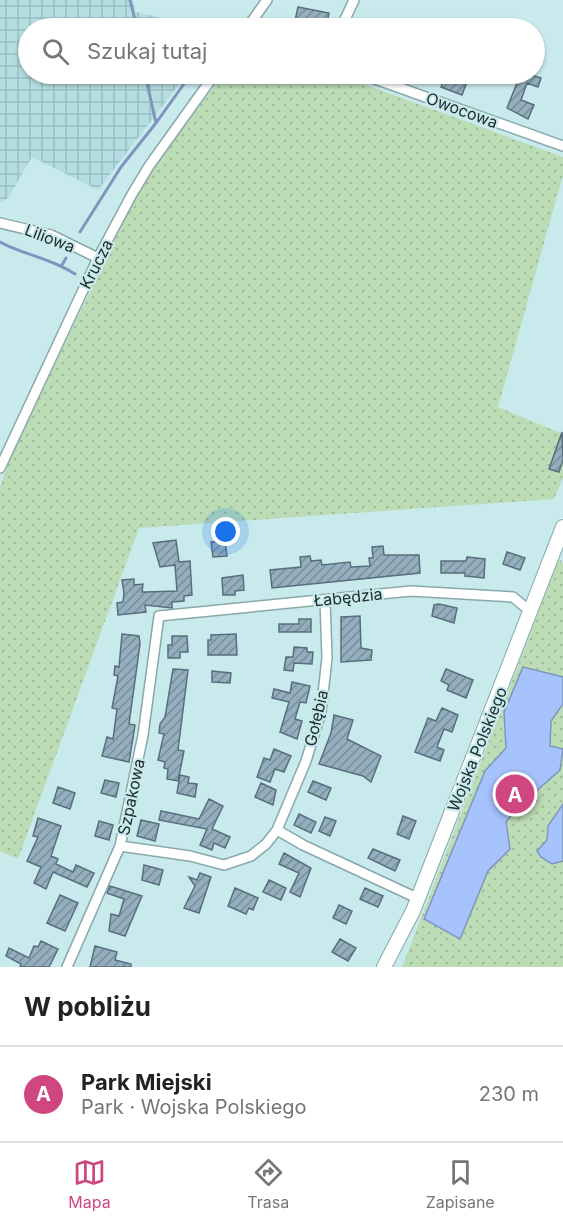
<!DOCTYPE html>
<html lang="pl">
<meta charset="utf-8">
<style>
body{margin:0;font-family:Inter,sans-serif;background:#f6f6f6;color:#222}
.you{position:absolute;left:226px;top:532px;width:21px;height:21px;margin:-15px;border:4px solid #fff;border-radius:50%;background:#1a73e8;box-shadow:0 0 0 9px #1a73e833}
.badge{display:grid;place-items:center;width:39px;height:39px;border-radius:50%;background:#cf4680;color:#fff;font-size:20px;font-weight:700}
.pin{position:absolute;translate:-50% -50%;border:3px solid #fff;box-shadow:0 2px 6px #0006}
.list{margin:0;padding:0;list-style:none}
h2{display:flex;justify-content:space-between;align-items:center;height:78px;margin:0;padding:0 24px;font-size:26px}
h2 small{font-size:20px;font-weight:400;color:#767676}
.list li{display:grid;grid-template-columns:39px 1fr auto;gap:18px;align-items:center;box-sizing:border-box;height:96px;padding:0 24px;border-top:2px solid #e0e0e0}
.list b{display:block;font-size:22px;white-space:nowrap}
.list p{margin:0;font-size:20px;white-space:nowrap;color:#767676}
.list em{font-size:20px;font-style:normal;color:#767676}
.icon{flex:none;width:33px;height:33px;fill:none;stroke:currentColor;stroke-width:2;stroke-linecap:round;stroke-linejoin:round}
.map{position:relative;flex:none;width:563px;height:967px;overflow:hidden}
.search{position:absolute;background:#fff;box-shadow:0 2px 4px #0004;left:18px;right:18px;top:18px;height:66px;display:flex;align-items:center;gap:15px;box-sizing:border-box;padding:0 21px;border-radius:33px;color:#767676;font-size:22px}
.sheet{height:174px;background:#fff}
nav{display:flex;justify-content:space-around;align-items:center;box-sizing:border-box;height:84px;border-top:2px solid #e0e0e0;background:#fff;font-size:16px;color:#767676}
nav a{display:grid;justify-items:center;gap:3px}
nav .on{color:#cf4680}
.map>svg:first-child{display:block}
.industrial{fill:url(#industrial-grid)}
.park{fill:url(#park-dots)}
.water{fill:#a7c3fd;stroke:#7e96bf;stroke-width:1.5}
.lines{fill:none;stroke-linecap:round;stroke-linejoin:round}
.stream{stroke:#7e96bf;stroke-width:3}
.building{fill:url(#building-hatch);stroke:#576e7c;stroke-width:1.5}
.street-casing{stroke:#88a8ab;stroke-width:12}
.secondary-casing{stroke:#88a8ab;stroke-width:16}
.street{stroke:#fff;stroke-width:9}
.secondary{stroke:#fff;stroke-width:14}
.labels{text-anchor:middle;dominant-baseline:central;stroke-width:4.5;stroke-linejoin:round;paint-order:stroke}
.street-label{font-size:16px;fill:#202d2e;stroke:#c9eaed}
</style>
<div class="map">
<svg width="563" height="967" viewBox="0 0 563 967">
<defs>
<pattern id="industrial-grid" width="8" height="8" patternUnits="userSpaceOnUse" patternTransform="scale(1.5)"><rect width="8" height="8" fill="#b4dee1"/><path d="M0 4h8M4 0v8" fill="none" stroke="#9abfc1"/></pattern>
<pattern id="park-dots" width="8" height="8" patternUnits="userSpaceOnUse" patternTransform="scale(1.5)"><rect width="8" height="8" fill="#bbdcb4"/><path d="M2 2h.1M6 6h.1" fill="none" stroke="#a0bd9b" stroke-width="1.8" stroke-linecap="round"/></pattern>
<pattern id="building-hatch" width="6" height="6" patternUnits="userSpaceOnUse" patternTransform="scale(1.5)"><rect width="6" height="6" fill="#95aebd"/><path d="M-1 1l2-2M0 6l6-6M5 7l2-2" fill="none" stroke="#798e9a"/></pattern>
</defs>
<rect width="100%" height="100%" fill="#c9eaed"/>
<path class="industrial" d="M0,0H133L136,12L207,28H28V74H187L98,190L32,157L8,198L0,203Z"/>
<path class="park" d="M224,74H336L563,157V175L498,407L563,434V478L554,499L139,528L18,859L0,851V487L11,456L144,179Z
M559,559L563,563V967H402Z"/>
<path class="water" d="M523,667L563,677V704L551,721L550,746L563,749L560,770L518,807L506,822L510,849L488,871L460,939L424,919L485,771L506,748L504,712Z
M563,804V861L552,864L541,857L537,851L547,840L548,826Z"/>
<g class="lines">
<path class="stream" d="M130,0L137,28
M181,74L186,80
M156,123L191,74
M80,232L121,167L156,123L145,74
M0,242C24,255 51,258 75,274
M62,265L66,258"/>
</g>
<path class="building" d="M298,7L329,13L326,28L295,21Z
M446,74H470L462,95L441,87Z
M528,74L541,78L538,87L527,83L521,100L534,105L528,119L507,108L519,78L526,80Z
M562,432L563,460L559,472L549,469Z
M176,540L179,562L190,561L192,595L184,596V601L172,602V608L145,605L146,612L118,615L117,603L123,602L124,593L122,580L134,579V585L143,584L142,592H145L177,591L175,565L160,567L153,543Z
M225,541L227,556L213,557L211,542Z
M383,546L384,555H419L420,573L272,588L270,570L301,567L300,557L310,556L311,561L321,560L322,565L350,562L351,567L370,566L369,558H373L372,547Z
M507,552L525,558L520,570L503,564Z
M467,557L485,559L484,578L465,576V573H441V561H466Z
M243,575L244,590L235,591V595H223L222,578Z
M439,604L457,608L454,623L432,616L434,605Z
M360,616L361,648L372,650L371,660L341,662V617Z
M299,619H311V632H279V624H299Z
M122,634L139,636L140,644L129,724L135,725L129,762L102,756L107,737L113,739L117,709L112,708L118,676L114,675L115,666L119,667Z
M236,634L237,655H208V640H211V635Z
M172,636H187L188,652H180V658H168V645H172Z
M294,647L307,648V652H313L312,664L294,663L293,671L284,670L286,657H293Z
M173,669L188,670L178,750L184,751L178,781L167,779L168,769L164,768L165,762L158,760L164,734L159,733L160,724L165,717Z
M446,669L473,680L466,698L447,690L449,685L441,681Z
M212,671L231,673L230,683L212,682Z
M292,682L310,686L306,703L300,702L295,719L302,721L297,739L280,732L289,702L272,698L274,689L290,693Z
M442,708L458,715L452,732L444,729L437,747L444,750L440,761L415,752L428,718L436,721Z
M334,715L353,720L347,739L381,756L371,782L363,776L319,764L331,733Z
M274,749L291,756L284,772L275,769L270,782L257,777L264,758L270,760Z
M180,775L189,777L188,783L197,784L195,797L177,793Z
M105,780L119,783L116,797L101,793Z
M313,781L331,788L326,800L308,792Z
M261,783L276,790L273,805L255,797Z
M58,787L75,793L70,809L53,803Z
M209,799L223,806L212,829L230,837L225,848L214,843L212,850L200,845L207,829L159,820L161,811L199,819Z
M299,814L316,822L311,833L294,825Z
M403,816L416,821L409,839L397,834Z
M325,817L336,821L330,836L319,831Z
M38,818L61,826L51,856L58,859L56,864L73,872L76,865L94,873L87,887L53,872L46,889L34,883L41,867L27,861L38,837L33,836Z
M141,820L159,824L155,841L137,836Z
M99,821L113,825L109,840L95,836Z
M373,849L400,860L395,871L368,858Z
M284,853L311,868L300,897L290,892L299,873L279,864Z
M144,865L163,870L159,885L142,880Z
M200,873L211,877L199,913L184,908L195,886L189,877L197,880Z
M269,880L286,888L281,900L263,892Z
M110,886L142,896L125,936L109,931L111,914L119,916L124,899L107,893Z
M235,888L258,898L253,910L249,908L246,914L228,906Z
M365,888L383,896L378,907L360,899Z
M60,895L78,903L65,931L47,923Z
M339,905L352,911L346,924L333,918Z
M340,939L356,948L348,961L332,952Z
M41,941L58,949L49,967H20L21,964L6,956L9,948L29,958L34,946L38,947Z
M95,946L117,952L115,960L131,964V967H90Z"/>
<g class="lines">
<g class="street-casing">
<path id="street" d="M247,28L267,0
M341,28L354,0
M361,74L563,146
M0,223L51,235L98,258
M0,468L98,258L131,196L149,166L215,74
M277,830L303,845L417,898
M120,846L190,856L224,865L251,856L266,844L277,830L306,761L321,712L327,658L325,600
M67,967L120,846L143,735L159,616L411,591L513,597L531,612"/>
</g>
<g class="secondary-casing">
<path id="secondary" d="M384,967L413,911L563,527"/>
</g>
<use href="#street" class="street"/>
<use href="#secondary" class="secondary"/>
</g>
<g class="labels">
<g class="street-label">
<text transform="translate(462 110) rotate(20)">Owocowa</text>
<text transform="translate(50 238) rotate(21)">Liliowa</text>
<text transform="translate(96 264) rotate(-63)">Krucza</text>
<text transform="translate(348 597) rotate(-6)">Łabędzia</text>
<text transform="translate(316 718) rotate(-77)">Gołębia</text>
<text transform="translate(477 749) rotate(-68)">Wojska Polskiego</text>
<text transform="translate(131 797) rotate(-78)">Szpakowa</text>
</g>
</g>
</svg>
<div class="you"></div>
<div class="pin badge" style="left:515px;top:794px">A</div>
<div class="search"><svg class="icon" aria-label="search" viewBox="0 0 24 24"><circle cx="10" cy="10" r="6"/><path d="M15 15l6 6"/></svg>Szukaj tutaj</div>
</div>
<section class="sheet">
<h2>W pobliżu<small></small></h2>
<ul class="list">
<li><span class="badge">A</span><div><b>Park Miejski</b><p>Park · Wojska Polskiego</p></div><em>230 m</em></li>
</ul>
</section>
<nav>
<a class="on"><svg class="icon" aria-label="map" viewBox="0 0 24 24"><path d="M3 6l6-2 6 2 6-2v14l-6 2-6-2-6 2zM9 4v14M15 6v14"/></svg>Mapa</a>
<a><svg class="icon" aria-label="directions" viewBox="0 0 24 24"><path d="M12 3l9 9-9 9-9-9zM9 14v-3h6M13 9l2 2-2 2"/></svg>Trasa</a>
<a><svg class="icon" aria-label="saved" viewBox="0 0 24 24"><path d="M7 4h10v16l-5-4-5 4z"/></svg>Zapisane</a>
</nav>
